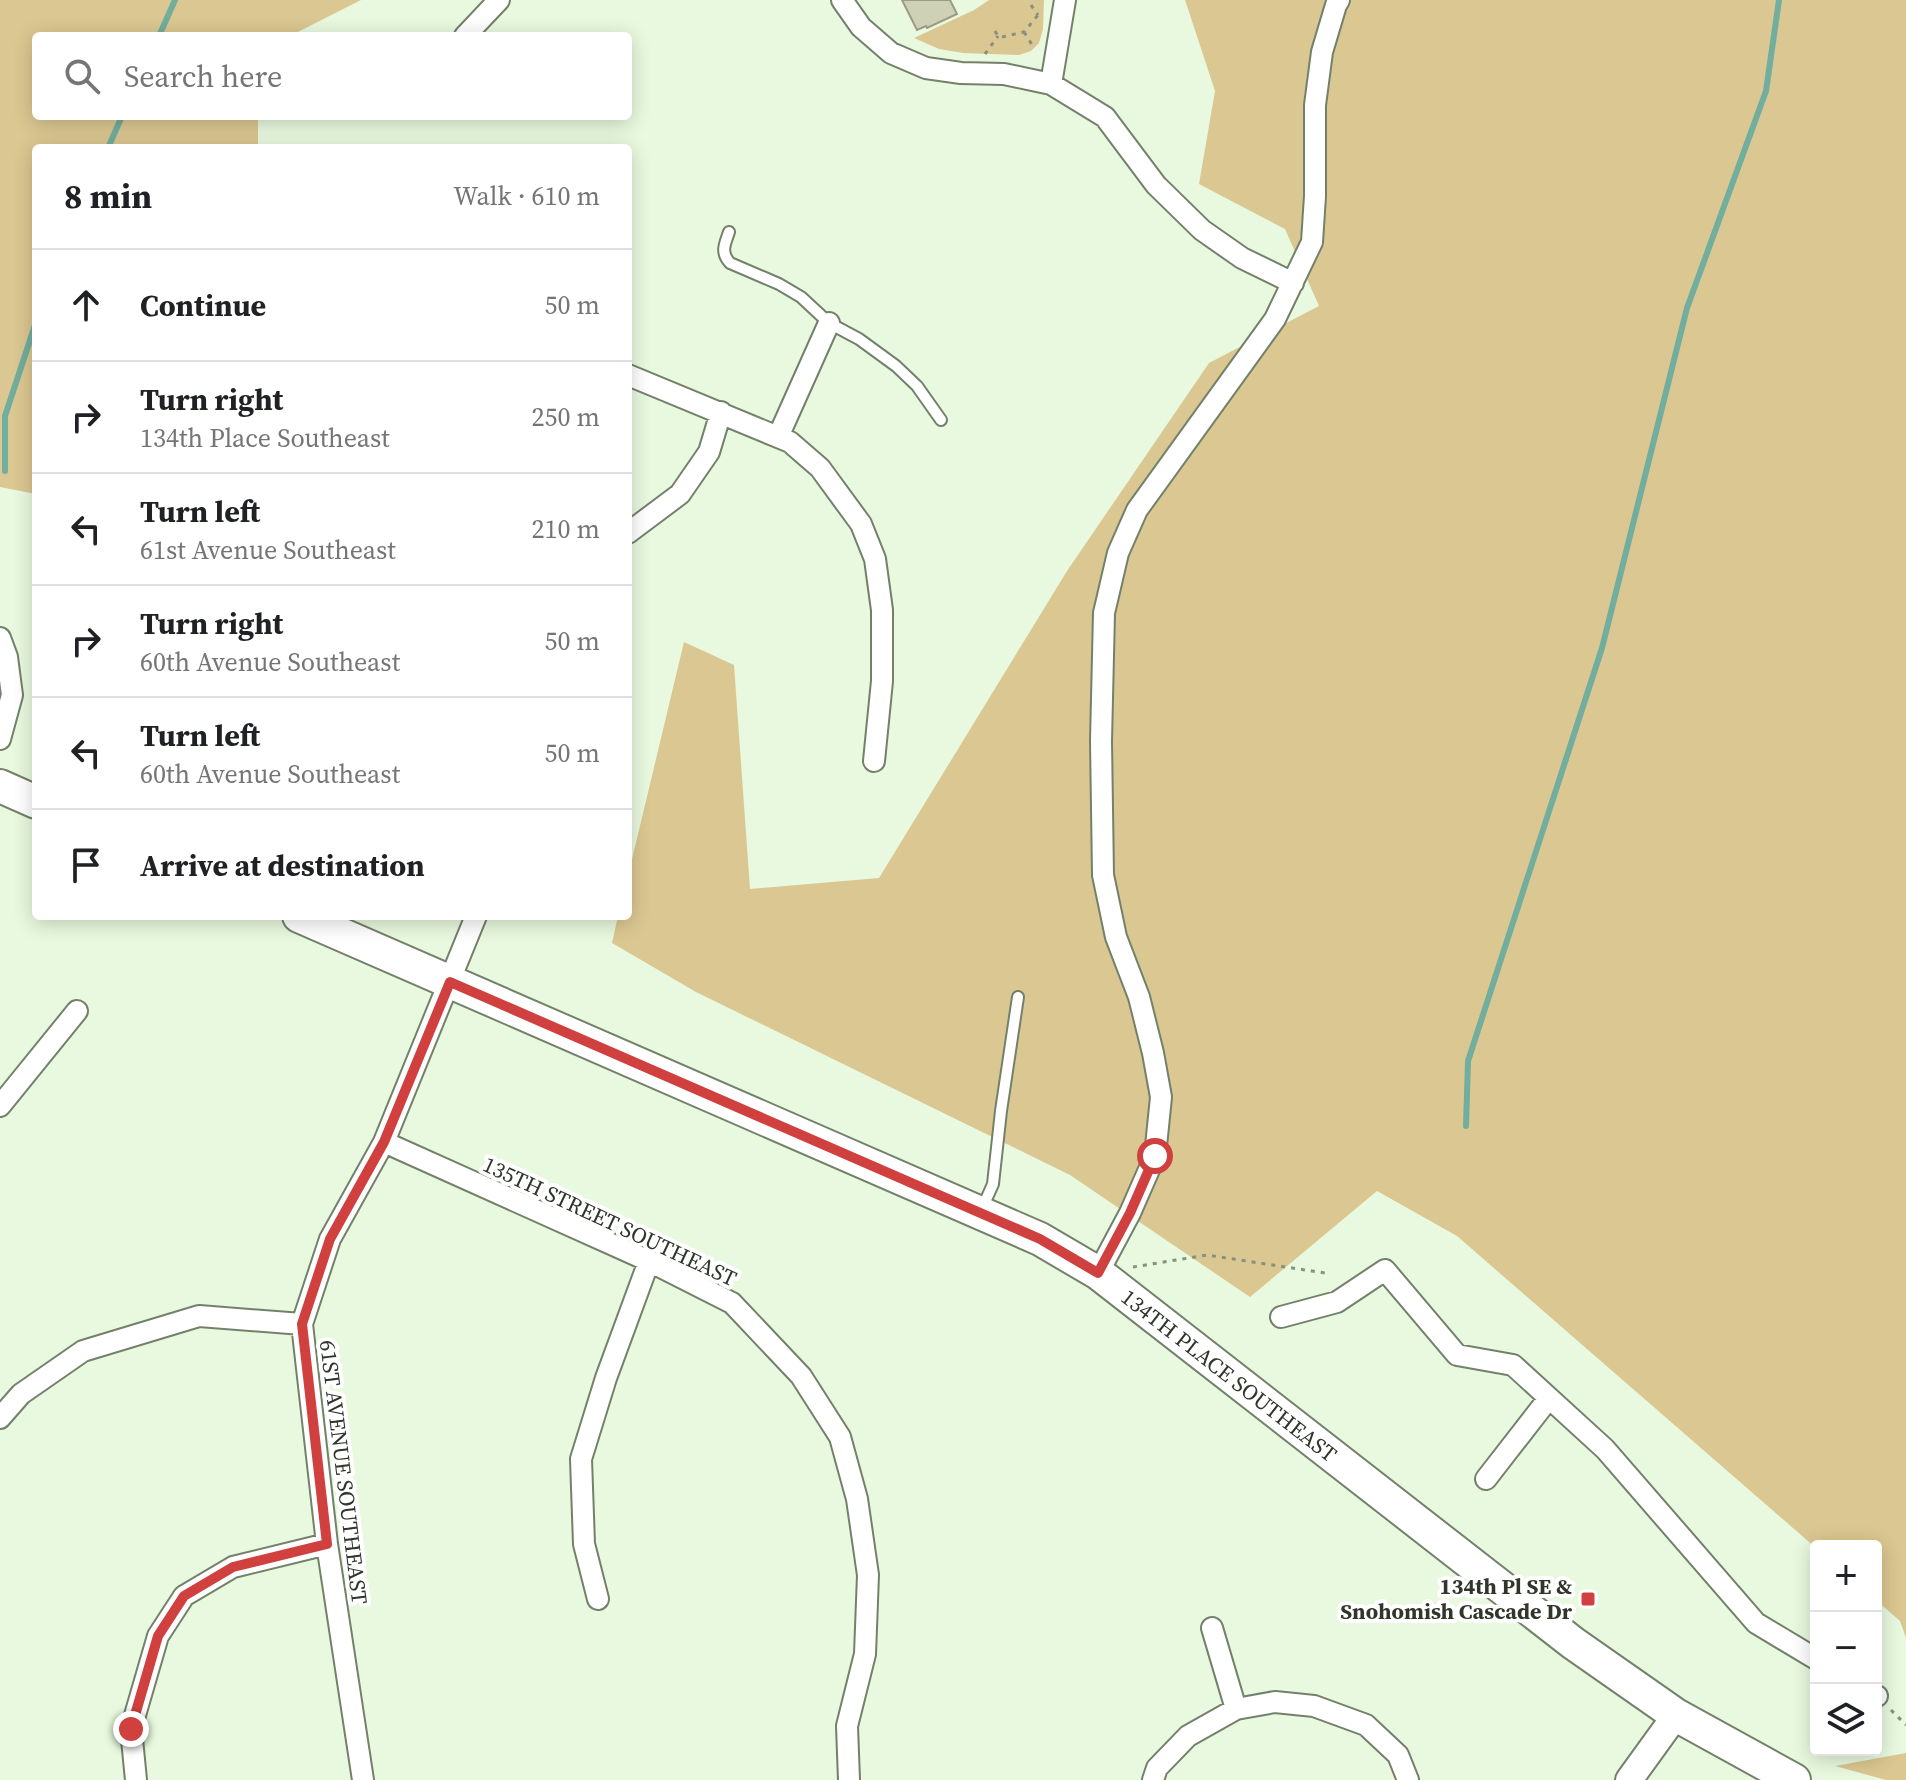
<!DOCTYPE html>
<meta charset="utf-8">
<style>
body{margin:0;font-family:"Source Serif 4",serif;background:#f2f2f2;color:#202124}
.controls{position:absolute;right:24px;bottom:24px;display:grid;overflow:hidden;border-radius:8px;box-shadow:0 4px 20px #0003}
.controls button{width:72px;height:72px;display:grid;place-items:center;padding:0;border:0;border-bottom:2px solid #e0e0e0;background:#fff;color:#202124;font:40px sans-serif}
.stop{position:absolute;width:24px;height:24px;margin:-18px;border:6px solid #cf403f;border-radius:50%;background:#fff}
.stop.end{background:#cf403f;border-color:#fff;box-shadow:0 2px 8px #0008}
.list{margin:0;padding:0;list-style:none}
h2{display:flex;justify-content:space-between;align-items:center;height:104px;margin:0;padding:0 32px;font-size:34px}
h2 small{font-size:26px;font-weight:400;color:#757577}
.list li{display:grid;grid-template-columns:52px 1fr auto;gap:24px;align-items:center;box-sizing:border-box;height:112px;padding:0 32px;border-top:2px solid #e0e0e0}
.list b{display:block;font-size:30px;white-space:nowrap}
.list p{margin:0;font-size:26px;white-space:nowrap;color:#757577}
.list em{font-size:26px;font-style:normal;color:#757577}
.icon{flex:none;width:44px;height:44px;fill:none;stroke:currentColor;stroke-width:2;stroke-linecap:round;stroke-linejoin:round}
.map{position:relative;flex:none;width:1906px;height:1780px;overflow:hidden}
.search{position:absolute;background:#fff;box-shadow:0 4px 20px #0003;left:32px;top:32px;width:600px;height:88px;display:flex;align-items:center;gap:20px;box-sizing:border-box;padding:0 28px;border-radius:8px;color:#757577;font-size:30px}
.panel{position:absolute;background:#fff;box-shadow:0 4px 20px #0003;left:32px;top:144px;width:600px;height:776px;border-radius:8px}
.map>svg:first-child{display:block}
.green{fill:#dbc791}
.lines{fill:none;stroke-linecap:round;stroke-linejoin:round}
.stream{stroke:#72ae9d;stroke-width:6}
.building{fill:#cfd1b6;stroke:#9a9c82;stroke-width:2}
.service-casing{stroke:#73816a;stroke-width:14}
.minor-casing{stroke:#73816a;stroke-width:24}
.tertiary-casing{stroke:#73816a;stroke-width:30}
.primary-casing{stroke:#73816a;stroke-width:36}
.path{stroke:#86917f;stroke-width:3;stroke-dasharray:4 6;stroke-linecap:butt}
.service{stroke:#fff;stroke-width:10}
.minor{stroke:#fff;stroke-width:20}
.tertiary{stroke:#fff;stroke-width:26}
.primary{stroke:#fff;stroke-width:32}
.route{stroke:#cf403f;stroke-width:10}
.poi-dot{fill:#cf403f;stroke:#fff;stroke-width:3}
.labels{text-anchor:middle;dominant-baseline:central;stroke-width:8;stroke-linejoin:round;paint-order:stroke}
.street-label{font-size:22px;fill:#30362c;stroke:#fff}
.poi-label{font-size:22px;font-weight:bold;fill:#30362c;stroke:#fff;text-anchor:end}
</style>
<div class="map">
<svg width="1906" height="1780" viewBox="0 0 1906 1780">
<rect width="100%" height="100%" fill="#e9f9df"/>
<path class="green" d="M0,0H361L290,36H36V116H258V145L252,148H36V494L0,487Z
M989,0H1044L1043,29L1039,43L1031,51L1019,55L963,53L939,49L914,38L974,10Z
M1185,0H1906V1638L1900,1621L1876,1600V1546H1816V1548L1457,1236L1377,1191L1250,1297L1070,1175L696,992L612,943L618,916H628V876L684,642L734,665L750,889L879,878L1067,571L1209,363L1319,306L1285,229L1199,184L1215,91Z
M1906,1753V1780H1886L1835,1766Z"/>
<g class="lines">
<path class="stream" d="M159,36L175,0
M108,148L122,116
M5,471V416L36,322
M1466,1126L1468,1061L1602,648L1687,308L1766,91L1779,0"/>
</g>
<path class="building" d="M902,0H950L957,14L927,28L926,26L917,30Z"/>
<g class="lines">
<g class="service-casing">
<path id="service" d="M729,232C725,244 720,252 730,263L779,284L801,297L829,323L859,339L896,366L917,386L941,420
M981,1211L993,1184L1001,1111L1018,997"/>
</g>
<g class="minor-casing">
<path id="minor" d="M842,0L861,27L891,53L926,68L961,73L1004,74L1051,84L1105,117L1156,185L1202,230L1242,258L1293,283
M465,36L499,0
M1051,84L1065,0
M628,375L790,442L820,468L861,524L875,559L882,610V681L874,761
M778,437L829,323
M628,533L680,494L709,452L721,412
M0,638L7,657L12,695L0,739
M0,1106L77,1011
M384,1142L649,1261L732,1303L801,1376L840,1437L857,1499L868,1575L865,1654L847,1726L849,1780
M1098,1273L1130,1213L1155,1156L1161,1097L1153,1053L1139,997L1116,937L1103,875L1101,741L1104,613L1118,553L1137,510L1275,319L1312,242L1315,196V105L1322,52L1336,5L1339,0
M1281,1317L1337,1302L1385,1270L1457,1355L1513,1365L1605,1449L1756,1623L1816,1659
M0,1418L21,1394L83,1351L199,1316L302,1324
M1486,1479L1549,1398
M598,1599L584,1544L581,1459L606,1378L649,1261
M1212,1628L1236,1709
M1876,1696H1877
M136,1780L131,1729L158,1636L184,1596L233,1567L327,1544
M363,1780L327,1544L302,1324L330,1239L384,1142L476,916
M1153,1780L1157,1768L1188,1736L1236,1709L1275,1702L1314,1706L1366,1725L1398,1755L1408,1780"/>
</g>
<g class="tertiary-casing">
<path id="tertiary" d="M1629,1780L1676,1715"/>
</g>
<g class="primary-casing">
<g id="primary">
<path d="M0,786L36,802"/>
<path id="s1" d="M299,916L1040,1239L1098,1273L1573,1643L1676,1715L1794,1780"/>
</g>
</g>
<path class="path" d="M1031,5L1038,15
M995,31L998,36L1002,37L1024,32L1038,15
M1024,32L1034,48
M985,54L998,36
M1133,1267L1207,1255L1325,1273
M1891,1710L1906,1725"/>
<use href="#service" class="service"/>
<use href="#minor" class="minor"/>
<use href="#tertiary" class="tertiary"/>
<use href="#primary" class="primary"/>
</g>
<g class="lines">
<path class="route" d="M131,1729L158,1636L184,1596L233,1567L327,1544L302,1324L330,1239L384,1142L450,982L1040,1239L1098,1273L1130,1213L1155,1156"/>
</g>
<rect class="poi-dot" x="1580" y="1591" width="16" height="16" rx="4"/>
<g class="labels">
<g class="street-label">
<text transform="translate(610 1221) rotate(25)">135TH STREET SOUTHEAST</text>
<text stroke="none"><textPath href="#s1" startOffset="1042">134TH PLACE SOUTHEAST</textPath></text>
<text transform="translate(344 1472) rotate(83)">61ST AVENUE SOUTHEAST</text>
</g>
<g class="poi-label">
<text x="1572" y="1586">134th Pl SE &amp;<tspan x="1572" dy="25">Snohomish Cascade Dr</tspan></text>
</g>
</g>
</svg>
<div class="controls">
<button>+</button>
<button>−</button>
<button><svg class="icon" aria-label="layers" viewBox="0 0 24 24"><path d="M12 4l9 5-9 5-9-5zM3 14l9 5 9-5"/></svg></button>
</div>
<div class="stop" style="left:1155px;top:1156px"></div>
<div class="stop end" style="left:131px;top:1729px"></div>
<div class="search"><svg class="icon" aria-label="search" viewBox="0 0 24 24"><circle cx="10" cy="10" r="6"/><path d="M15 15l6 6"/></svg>Search here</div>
<section class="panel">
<h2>8 min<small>Walk · 610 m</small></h2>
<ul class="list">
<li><svg class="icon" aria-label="ahead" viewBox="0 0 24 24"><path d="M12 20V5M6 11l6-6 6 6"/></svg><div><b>Continue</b></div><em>50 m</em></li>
<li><svg class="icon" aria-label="right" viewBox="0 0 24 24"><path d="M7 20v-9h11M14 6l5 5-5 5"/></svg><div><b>Turn right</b><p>134th Place Southeast</p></div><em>250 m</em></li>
<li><svg class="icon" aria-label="left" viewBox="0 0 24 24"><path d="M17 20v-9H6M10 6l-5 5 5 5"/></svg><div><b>Turn left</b><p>61st Avenue Southeast</p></div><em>210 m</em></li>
<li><svg class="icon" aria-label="right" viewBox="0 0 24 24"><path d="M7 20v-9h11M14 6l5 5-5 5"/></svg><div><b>Turn right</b><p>60th Avenue Southeast</p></div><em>50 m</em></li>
<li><svg class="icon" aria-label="left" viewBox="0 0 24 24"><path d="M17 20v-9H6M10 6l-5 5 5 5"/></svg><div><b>Turn left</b><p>60th Avenue Southeast</p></div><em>50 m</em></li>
<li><svg class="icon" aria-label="arrive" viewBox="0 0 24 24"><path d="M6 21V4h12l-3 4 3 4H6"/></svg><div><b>Arrive at destination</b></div></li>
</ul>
</section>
</div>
